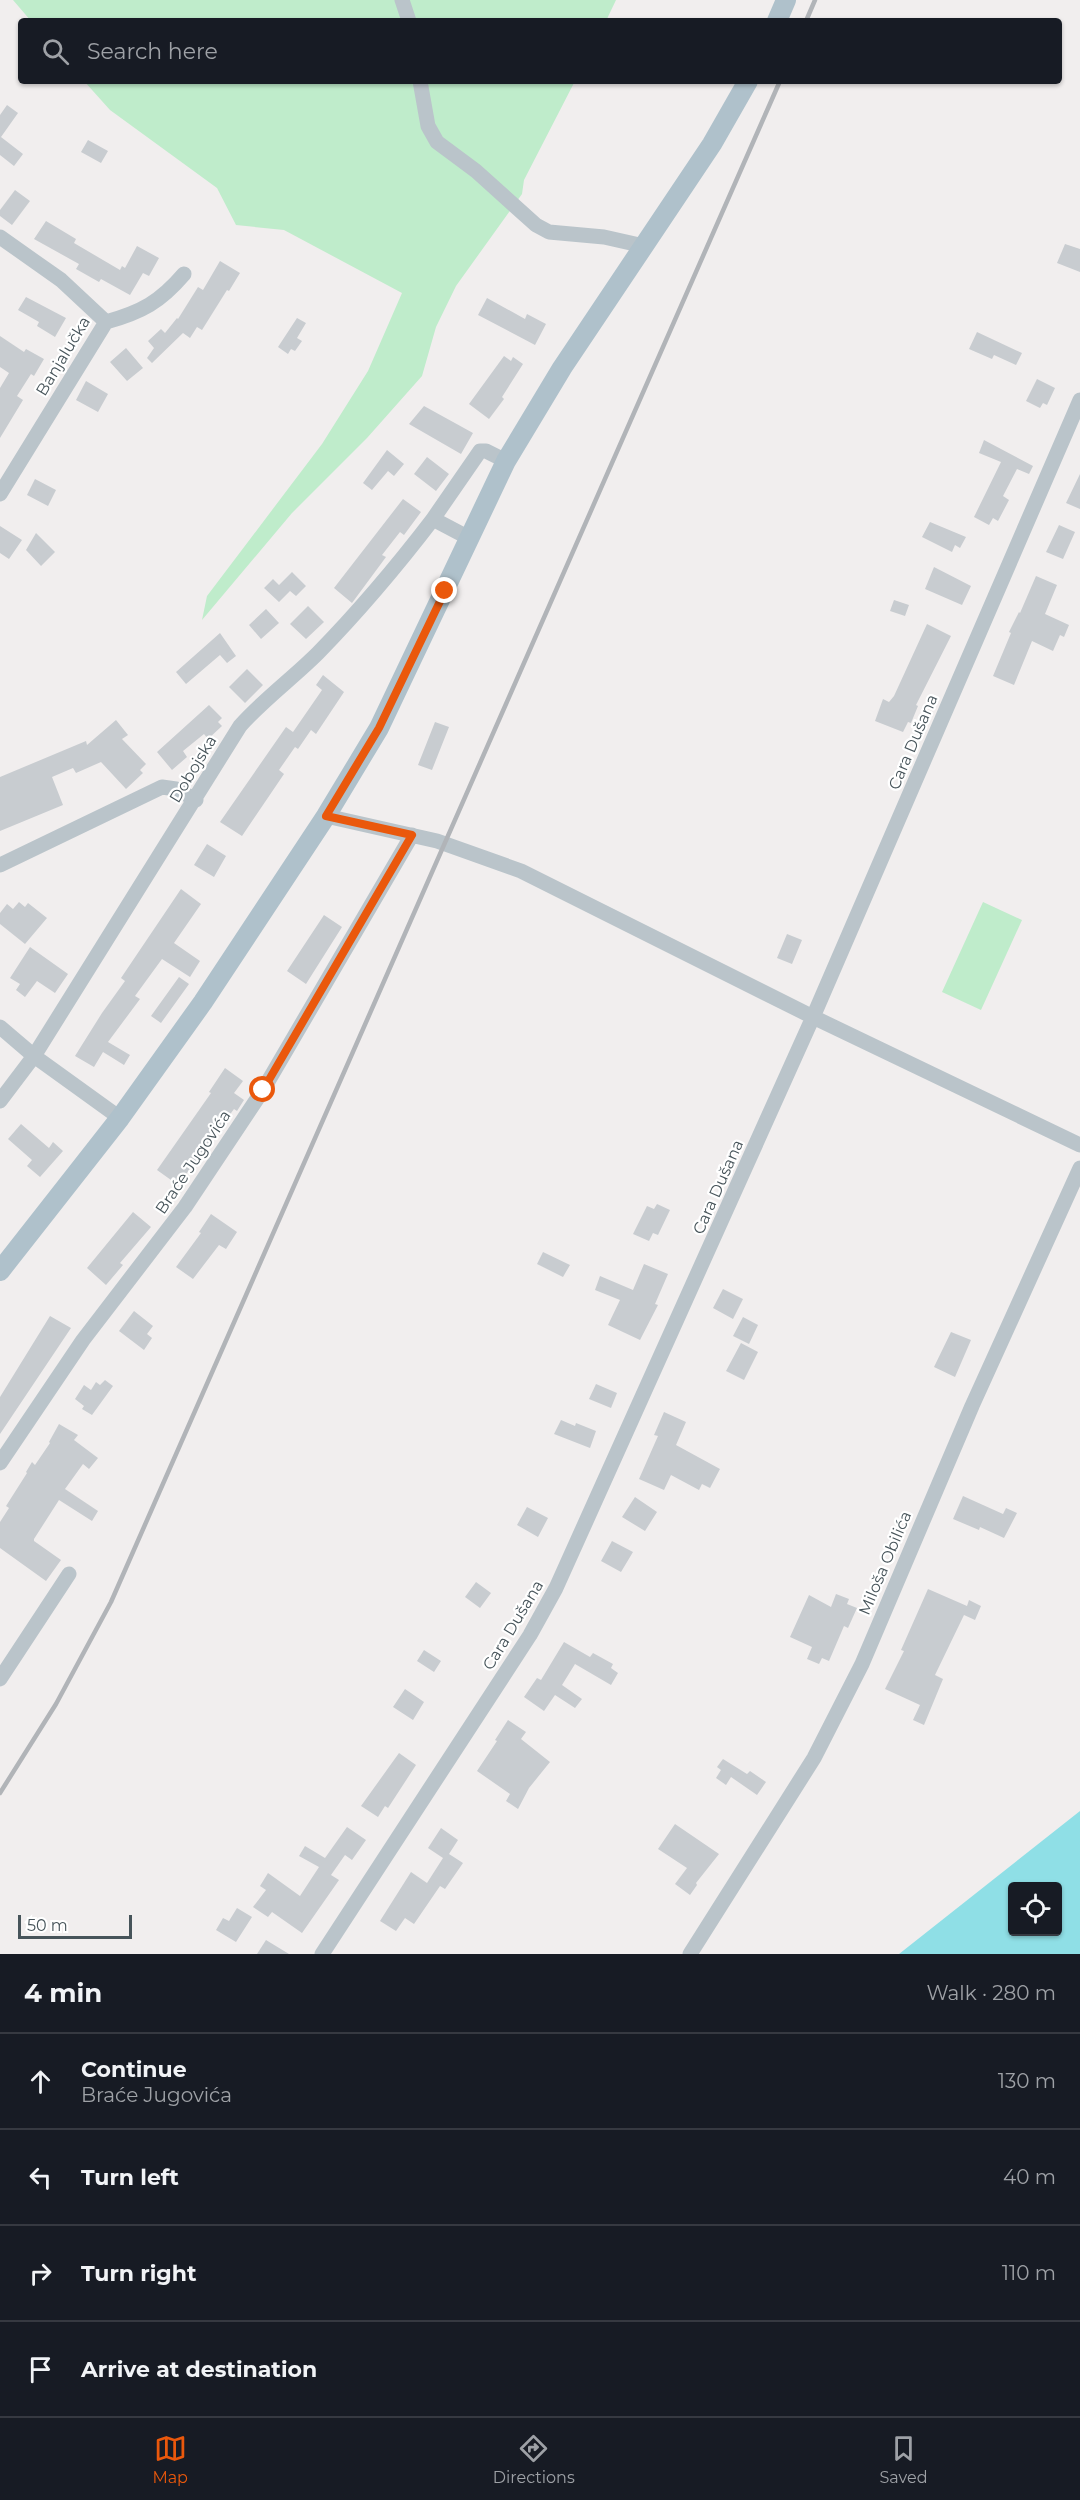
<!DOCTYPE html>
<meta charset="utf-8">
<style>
body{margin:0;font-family:Montserrat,sans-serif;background:#20242c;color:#f1f3f6}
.controls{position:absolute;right:18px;bottom:18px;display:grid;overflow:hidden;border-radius:6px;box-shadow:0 2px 4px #0004}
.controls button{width:54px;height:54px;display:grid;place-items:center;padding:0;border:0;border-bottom:2px solid #363941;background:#171b24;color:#f1f3f6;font:30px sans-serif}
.scale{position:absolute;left:18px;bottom:15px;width:114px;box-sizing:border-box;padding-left:6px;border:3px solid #47545a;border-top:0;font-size:16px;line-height:21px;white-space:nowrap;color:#47545a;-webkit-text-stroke:4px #fff;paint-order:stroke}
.stop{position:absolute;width:18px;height:18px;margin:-14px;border:4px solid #ea580c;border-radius:50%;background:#fff}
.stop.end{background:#ea580c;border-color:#fff;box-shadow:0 2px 6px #0008}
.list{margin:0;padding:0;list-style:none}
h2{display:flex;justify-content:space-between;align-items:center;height:78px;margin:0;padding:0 24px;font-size:26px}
h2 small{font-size:20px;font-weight:400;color:#9ea1a6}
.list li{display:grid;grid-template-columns:39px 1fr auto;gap:18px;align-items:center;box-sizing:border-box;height:96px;padding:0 24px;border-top:2px solid #363941}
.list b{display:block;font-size:22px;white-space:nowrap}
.list p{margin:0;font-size:20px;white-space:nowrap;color:#9ea1a6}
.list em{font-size:20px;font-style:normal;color:#9ea1a6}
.icon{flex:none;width:33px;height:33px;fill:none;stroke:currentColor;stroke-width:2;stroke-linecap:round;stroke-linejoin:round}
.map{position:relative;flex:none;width:1080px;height:1954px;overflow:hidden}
.search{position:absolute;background:#171b24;box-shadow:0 2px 4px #0004;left:18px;right:18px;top:18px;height:66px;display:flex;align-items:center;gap:15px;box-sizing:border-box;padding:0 21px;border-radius:6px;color:#9ea1a6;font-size:22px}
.sheet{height:462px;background:#171b24}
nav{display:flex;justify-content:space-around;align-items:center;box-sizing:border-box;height:84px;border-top:2px solid #363941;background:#171b24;font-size:16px;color:#9ea1a6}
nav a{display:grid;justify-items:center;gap:3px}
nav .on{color:#ea580c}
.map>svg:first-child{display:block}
.green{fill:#bfeccb}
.water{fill:#8fdfe6;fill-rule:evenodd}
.building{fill:#c8ccd0}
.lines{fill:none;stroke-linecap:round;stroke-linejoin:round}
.minor{stroke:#bac4ca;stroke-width:15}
.major{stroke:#afc1cb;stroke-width:20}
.rail{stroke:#b1b4b8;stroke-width:4.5}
.route{stroke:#ea580c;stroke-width:8}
.labels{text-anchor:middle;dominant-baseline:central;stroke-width:4.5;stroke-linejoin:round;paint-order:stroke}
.street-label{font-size:16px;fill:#47545a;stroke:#fff}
</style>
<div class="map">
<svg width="1080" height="1954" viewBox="0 0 1080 1954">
<rect width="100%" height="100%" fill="#f1eeee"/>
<path class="green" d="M13,0H616L606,21H31Z
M84,81H575L524,180L522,194L456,286L436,327L422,376L367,438L292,513L202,620L207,596L322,444L368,371L402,293L284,230L236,225L217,188L110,110Z
M983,902L1022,920L981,1010L942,992Z"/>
<path class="water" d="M1080,1811V1954H899ZM1012,1886H1058V1932H1012Z"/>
<path class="building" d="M7,105L18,113L1,137L23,154L14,166L0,155V115Z
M88,140L108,151L101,163L81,152Z
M15,190L30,201L12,225L0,216V210Z
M46,221L76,239L74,243L120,270L122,266L125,268L137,246L159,258L149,276L143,273L130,295L101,279L99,282L76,269L79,264L34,239Z
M1065,244L1080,249V272L1057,263Z
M220,261L240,273L229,291L227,290L202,330L197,327L190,338L183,333L152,363L147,358L154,348L148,341L161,329L165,333L177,318L178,319L198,287L203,290Z
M26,297L66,318L55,337L37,326L39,322L18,310Z
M487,298L525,319L527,314L546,324L535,345L478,315Z
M297,318L306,323L297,338L302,341L295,351L291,349L288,354L278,347Z
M977,332L1022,353L1016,365L994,355L992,359L969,349Z
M0,336L24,352L26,349L44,359L34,376L31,374L17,396L23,400L0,438V388L9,373L0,367Z
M126,348L143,368L127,381L110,362Z
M504,356L511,361L513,357L523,364L502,397L504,399L489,419L469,404Z
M1037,379L1055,388L1047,405L1043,403L1040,408L1026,401Z
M86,381L108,394L98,412L76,400Z
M424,406L473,433L461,454L409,424Z
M984,440L1033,466L1029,474L1017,469L1003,496L1009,500L998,521L993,518L989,525L974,517L1001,462L979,453Z
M387,450L404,464L394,476L388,471L372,490L363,483Z
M427,457L449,474L436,491L414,474Z
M1080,474V509L1066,503Z
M35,479L56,490L48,506L27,495Z
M403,499L421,512L404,535L400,532L382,555L386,557L352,603L334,588Z
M930,522L966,537L960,548L955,545L952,552L922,537Z
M1059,525L1075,532L1063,559L1046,552Z
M0,526L22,540L9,559L0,553Z
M36,533L55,552L41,566L26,550Z
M934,567L971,586L962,605L925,589Z
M292,572L306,586L296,596L290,591L279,602L264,588L273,579L279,585Z
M1036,576L1057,585L1045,614L1069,625L1064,637L1060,635L1053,651L1032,641L1014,685L993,676L1011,633L1009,632L1019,612L1020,613Z
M894,600L909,605L905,616L890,611Z
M308,606L324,622L306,639L290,624Z
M266,609L279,623L261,639L249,625Z
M927,624L951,636L916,705L918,706L911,723L908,722L903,732L875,721L883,699L889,702L894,696Z
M220,633L236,656L227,663L220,655L186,684L176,672Z
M247,669L263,685L245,703L229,687Z
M323,675L344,692L316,734L311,730L298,749L295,747L279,770L284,774L242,836L220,822L286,727L293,732L322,690L316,685Z
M209,705L222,718L218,722L222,726L208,739L204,734L183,751L187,757L172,770L157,752Z
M116,720L128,735L122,739L146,764L140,770L143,773L126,789L101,762L76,773L73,768L52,777L63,805L0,831V777L86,741L87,745Z
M435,722L449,727L432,770L418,765Z
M207,844L226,856L214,877L194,865Z
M181,889L201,904L174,943L200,961L190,977L162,959L135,996L140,999L108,1042L130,1055L124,1065L103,1052L94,1067L75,1056L102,1013L125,981L121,978Z
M19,902L25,907L28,903L47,918L25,944L0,924V913L7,904L13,909Z
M324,915L342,927L306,984L287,971Z
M787,934L802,940L792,964L777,958Z
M30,947L68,974L55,993L37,981L25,997L16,990L20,984L10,978Z
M179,977L189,984L161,1023L151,1016Z
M225,1068L243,1081L234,1093L244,1100L237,1111L234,1109L178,1185L157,1170L211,1093L209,1092Z
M21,1124L49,1148L53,1142L63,1151L40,1177L27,1166L32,1160L8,1139Z
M657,1204L670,1210L658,1235L653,1233L649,1241L633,1234L647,1206L654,1209Z
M133,1212L151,1227L120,1263L123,1265L106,1285L87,1268Z
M211,1214L237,1232L226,1249L219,1245L193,1279L176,1267L201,1233L199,1232Z
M543,1252L570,1265L563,1277L537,1264Z
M644,1264L668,1274L655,1304L658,1305L640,1340L608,1325L620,1300L595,1290L600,1276L633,1290Z
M723,1289L743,1299L733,1319L713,1308Z
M134,1311L153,1326L147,1334L152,1338L144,1350L119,1331Z
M50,1316L71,1328L0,1434V1397Z
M743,1317L758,1325L749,1344L733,1336Z
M951,1332L971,1340L955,1377L934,1367Z
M741,1343L758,1352L744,1380L726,1371Z
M105,1380L113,1386L92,1415L82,1409L84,1406L75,1399L84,1385L91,1390L96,1382L100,1385Z
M596,1384L617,1393L611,1408L589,1399Z
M664,1412L686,1422L676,1445L720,1469L710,1488L702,1484L699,1490L671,1475L664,1490L639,1479L658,1436L654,1435Z
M561,1420L575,1426L576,1423L596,1431L590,1448L554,1434Z
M59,1424L78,1435L74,1440L98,1458L89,1469L83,1464L65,1489L98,1511L92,1521L59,1500L34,1539V1541L61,1560L46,1581L0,1548V1522L9,1508L6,1506L27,1473L26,1472L32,1462L35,1465L50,1443L49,1442Z
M963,1496L1003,1514L1006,1508L1017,1513L1004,1538L980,1527L979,1530L953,1519Z
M635,1497L657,1512L645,1531L622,1517Z
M527,1507L548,1518L538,1537L517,1525Z
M612,1541L633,1552L621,1572L601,1561Z
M476,1582L491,1593L480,1608L465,1597Z
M928,1589L967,1606L969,1600L981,1606L975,1620L964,1615L935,1675L943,1679L924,1725L913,1720L920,1705L885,1689L904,1651L901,1650Z
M836,1594L849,1599L847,1604L857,1608L848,1628L844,1626L829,1661L822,1658L819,1664L807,1659L812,1647L790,1637L809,1595L831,1607Z
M564,1642L590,1657L593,1653L613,1664L611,1668L618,1673L611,1685L575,1664L562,1685L582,1699L575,1708L555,1695L544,1711L524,1697L537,1678L541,1680Z
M424,1650L441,1661L434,1672L417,1661Z
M405,1689L424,1702L413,1720L393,1707Z
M508,1720L526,1732L521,1739L550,1762L529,1788L518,1809L506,1801L510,1794L477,1771L497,1741L495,1740Z
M399,1753L416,1765L388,1808L385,1806L378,1817L361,1806Z
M723,1759L747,1774L750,1771L766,1782L757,1795L731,1777L726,1785L716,1778L721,1770L717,1767Z
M675,1824L719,1854L696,1883L697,1885L690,1895L675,1884L687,1868L658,1849Z
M347,1827L366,1840L352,1860L345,1855L331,1875L339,1880L302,1933L272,1912L268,1917L253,1907L266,1890L260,1886L268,1873L300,1896L319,1867L299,1856L305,1846L325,1858Z
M441,1828L458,1840L449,1854L463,1863L445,1889L440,1886L414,1924L405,1918L396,1931L380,1921L411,1872L427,1883L443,1858L428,1848Z
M237,1908L252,1917L236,1942L216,1930L223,1918L229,1921Z
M266,1940L289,1954H257Z"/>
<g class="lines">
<path class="minor" d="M402,0L409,21
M420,81L428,126L437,142L476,171L536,225L549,232L604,237L644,246
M0,237L61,280L106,322L0,494
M106,322C142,312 160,302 184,274
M433,519L480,451H486L506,461
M326,816L437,841L521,871L813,1017L1080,1145
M0,865L162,787L176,789L196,800
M0,1027L34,1056L120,1118
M0,1101L34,1056L240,726C264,699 293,678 318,653C359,611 397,566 433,519L469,538
M0,1463L83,1340L185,1207L263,1090L412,835
M0,1679L69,1574
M322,1954L530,1635L556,1588L813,1017L1080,400
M690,1954L814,1758L862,1664L972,1406L1080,1168"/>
<path class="major" d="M777,21L786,0
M0,1271L120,1118L203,1002L326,816L379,728L506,461L562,368L712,144L748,81"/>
<path class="rail" d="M806,21L815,0
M0,1793L56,1704L111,1602L780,81"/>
</g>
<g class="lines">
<path class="route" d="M263,1090L412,835L326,816L379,728L445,591"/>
</g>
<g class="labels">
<g class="street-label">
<text transform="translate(63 356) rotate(-59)">Banjalučka</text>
<text transform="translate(913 742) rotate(-67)">Cara Dušana</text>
<text transform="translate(193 769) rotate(-59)">Dobojska</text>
<text transform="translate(193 1162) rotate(-56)">Braće Jugovića</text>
<text transform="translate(718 1187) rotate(-66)">Cara Dušana</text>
<text transform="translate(885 1563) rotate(-67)">Miloša Obilića</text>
<text transform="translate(513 1625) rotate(-59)">Cara Dušana</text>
</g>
</g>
</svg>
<div class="controls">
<button><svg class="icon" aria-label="locate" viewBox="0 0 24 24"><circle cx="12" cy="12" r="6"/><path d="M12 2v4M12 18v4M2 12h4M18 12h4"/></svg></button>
</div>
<div class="scale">50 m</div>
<div class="stop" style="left:263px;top:1090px"></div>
<div class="stop end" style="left:445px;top:591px"></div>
<div class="search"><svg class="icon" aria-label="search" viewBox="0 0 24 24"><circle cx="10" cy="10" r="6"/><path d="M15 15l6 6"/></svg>Search here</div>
</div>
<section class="sheet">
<h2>4 min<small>Walk · 280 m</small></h2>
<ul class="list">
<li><svg class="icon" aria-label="ahead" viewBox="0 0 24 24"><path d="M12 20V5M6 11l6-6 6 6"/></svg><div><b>Continue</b><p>Braće Jugovića</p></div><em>130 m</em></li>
<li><svg class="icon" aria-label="left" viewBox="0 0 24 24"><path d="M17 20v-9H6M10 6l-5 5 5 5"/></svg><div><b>Turn left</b></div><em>40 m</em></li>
<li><svg class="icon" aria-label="right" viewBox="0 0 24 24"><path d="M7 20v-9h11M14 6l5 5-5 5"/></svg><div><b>Turn right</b></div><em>110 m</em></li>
<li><svg class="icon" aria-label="arrive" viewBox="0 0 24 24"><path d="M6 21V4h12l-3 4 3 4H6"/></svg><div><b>Arrive at destination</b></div></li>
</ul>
</section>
<nav>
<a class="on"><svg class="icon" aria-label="map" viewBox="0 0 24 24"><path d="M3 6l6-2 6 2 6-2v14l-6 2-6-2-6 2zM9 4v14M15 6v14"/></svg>Map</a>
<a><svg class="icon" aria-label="directions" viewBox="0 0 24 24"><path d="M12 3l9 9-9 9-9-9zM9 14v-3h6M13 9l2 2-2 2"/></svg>Directions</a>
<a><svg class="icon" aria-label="saved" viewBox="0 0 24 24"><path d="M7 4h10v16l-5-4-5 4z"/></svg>Saved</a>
</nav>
